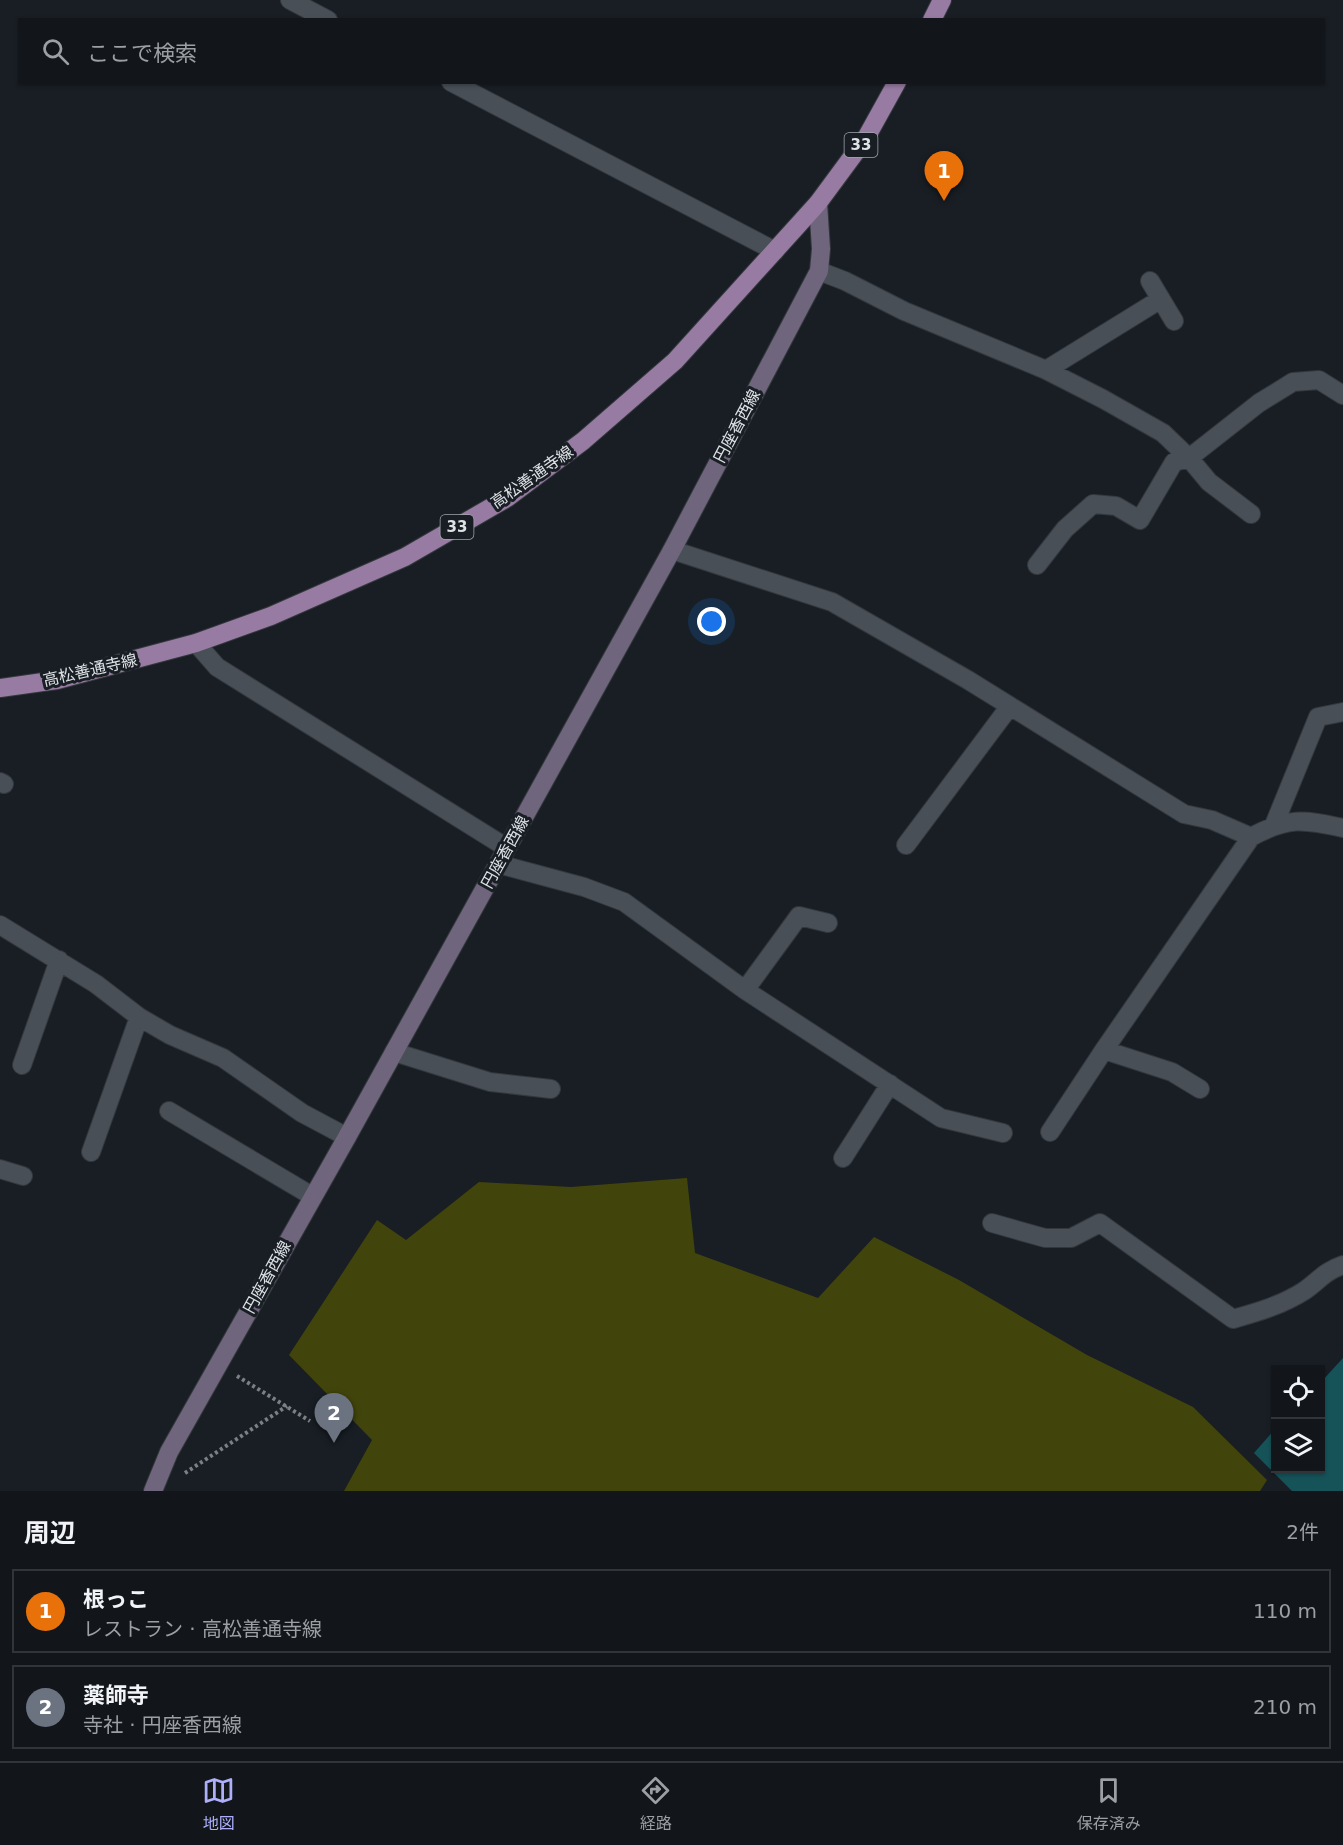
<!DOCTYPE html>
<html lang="ja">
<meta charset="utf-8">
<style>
body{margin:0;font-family:"DejaVu Sans","Noto Sans JP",sans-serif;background:#1b1f24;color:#f1f3f6}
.controls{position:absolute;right:18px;bottom:18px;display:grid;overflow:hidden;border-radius:0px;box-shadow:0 2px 4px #0004}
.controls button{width:54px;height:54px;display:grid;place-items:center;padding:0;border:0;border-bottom:2px solid #31353a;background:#12161b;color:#f1f3f6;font:30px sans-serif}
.you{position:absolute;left:712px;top:622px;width:21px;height:21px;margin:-15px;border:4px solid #fff;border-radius:50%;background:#1a73e8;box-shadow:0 0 0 9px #1a73e833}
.badge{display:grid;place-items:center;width:39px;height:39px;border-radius:50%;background:#adaffb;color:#fff;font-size:20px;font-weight:700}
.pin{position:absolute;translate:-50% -50px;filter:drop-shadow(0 2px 3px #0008)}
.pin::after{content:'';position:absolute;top:32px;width:21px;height:18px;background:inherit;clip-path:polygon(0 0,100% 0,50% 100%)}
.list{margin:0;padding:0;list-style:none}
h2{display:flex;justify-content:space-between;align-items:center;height:78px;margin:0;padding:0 24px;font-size:26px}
h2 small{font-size:20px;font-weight:400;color:#9c9fa3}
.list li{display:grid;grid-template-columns:39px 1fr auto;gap:18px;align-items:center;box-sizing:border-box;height:84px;margin:0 12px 12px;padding:0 12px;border:2px solid #31353a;border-radius:0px}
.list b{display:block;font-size:22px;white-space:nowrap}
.list p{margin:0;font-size:20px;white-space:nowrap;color:#9c9fa3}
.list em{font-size:20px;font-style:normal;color:#9c9fa3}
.icon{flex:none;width:33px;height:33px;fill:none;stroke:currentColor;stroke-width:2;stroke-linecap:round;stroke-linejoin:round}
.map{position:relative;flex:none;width:1343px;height:1491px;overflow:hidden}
.search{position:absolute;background:#12161b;box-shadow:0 2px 4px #0004;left:18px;right:18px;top:18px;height:66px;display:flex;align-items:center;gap:15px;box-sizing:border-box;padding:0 21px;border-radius:0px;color:#9c9fa3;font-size:22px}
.sheet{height:270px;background:#12161b}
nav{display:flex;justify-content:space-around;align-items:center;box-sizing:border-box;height:84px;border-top:2px solid #31353a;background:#12161b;font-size:16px;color:#9c9fa3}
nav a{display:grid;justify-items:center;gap:3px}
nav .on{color:#adaffb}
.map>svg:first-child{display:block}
.forest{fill:#42450b}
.water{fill:#155359}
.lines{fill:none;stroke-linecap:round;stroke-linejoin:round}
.street-casing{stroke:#34383d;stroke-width:20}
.secondary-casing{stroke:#34383d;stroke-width:20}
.primary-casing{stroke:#34383d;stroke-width:20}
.path{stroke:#7b8085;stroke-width:4;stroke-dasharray:3 3;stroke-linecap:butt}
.street{stroke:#484f57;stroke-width:18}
.secondary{stroke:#6f657c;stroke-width:18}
.primary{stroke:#977ba2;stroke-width:18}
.labels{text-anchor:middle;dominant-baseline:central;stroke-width:6;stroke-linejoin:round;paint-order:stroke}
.shield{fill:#181e24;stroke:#a3a7ac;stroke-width:1.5}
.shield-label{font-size:15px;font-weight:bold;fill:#dee2e7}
.street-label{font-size:16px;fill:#dee2e7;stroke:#181e24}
</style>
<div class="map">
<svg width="1343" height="1491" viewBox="0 0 1343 1491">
<rect width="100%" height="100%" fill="#181e24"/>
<path class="forest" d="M687,1178L695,1253L818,1298L874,1237L959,1280L1087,1355L1193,1407L1267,1480L1260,1491H344L372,1440L289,1355L377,1220L406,1240L479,1182L571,1187Z"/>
<path class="water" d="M1343,1358V1491H1292L1254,1453L1275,1429L1276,1468H1320L1321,1382Z"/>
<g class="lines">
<g class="street-casing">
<path id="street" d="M290,0L328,20
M451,82L775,251
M819,271L845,281L904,311L1046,370L1103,399L1163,433L1189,458L1209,482L1251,514
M1150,281L1174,321
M1046,370L1161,299
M672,550L832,602L968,680L1184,814L1212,820L1251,837C1288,817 1303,819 1343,828
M1037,565L1065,529L1093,504L1116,506L1140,520L1174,462L1189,458L1259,403L1293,382L1319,380L1343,395
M196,643L217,667L507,848
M0,782L4,784
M1274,825L1318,717L1343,712
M906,845L1010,706
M498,864L584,887L624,902L745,990L941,1118L1003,1133
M0,925L96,984L139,1017L170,1035L223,1058L302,1113L347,1137
M745,990L799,916L828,923
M1104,1050L1172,1072L1200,1089
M394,1052L490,1082L551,1089
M22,1065L59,960
M169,1111L312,1196
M1050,1132L1104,1050L1251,837
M91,1152L139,1017
M843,1158L890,1084
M0,1169L23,1176
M992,1223L1045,1238H1071L1100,1223L1233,1319C1258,1312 1282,1305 1304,1291C1320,1280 1323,1272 1343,1265"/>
</g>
<g class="secondary-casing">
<path id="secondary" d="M153,1491L169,1452L347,1137L672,550L819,271L821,249L818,203"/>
</g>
<g class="primary-casing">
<path id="primary" d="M932,20L942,0
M0,688L57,680L196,643L271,616L405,557L507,498L583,441L675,361L818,203L866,138L897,82"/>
</g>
<path class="path" d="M237,1376L310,1421
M185,1473L287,1406"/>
<use href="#street" class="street"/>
<use href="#secondary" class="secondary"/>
<use href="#primary" class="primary"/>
</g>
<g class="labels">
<g class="shield">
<rect x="844.5" y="133" width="33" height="24" rx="4.5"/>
<rect x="440.5" y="515" width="33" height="24" rx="4.5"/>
</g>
<g class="shield-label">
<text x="861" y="145">33</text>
<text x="457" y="527">33</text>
</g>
<g class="street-label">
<text transform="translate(737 426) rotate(-62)">円座香西線</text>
<text transform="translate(532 477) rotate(-35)">高松善通寺線</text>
<text transform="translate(90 670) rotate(-13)">高松善通寺線</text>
<text transform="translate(505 852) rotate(-61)">円座香西線</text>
<text transform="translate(267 1277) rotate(-61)">円座香西線</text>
</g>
</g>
</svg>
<div class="controls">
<button><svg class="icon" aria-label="locate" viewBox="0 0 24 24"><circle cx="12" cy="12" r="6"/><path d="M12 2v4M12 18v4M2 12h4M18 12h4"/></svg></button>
<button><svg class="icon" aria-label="layers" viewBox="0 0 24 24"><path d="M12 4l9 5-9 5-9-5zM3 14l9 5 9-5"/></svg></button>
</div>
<div class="you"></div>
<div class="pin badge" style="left:944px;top:201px;background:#e8710a">1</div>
<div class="pin badge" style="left:334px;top:1443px;background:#6b7280">2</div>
<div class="search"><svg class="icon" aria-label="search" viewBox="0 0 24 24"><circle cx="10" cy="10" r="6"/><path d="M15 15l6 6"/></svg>ここで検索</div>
</div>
<section class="sheet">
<h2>周辺<small>2件</small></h2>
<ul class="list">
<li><span class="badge" style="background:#e8710a">1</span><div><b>根っこ</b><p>レストラン · 高松善通寺線</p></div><em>110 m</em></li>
<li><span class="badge" style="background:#6b7280">2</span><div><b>薬師寺</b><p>寺社 · 円座香西線</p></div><em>210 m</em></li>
</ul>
</section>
<nav>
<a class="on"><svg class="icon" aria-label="map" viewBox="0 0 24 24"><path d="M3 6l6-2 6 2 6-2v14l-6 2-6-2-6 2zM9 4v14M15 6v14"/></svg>地図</a>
<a><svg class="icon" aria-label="directions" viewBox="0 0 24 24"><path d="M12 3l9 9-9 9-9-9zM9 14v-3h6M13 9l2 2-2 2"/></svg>経路</a>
<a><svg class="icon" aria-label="saved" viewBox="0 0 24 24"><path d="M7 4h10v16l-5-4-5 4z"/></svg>保存済み</a>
</nav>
